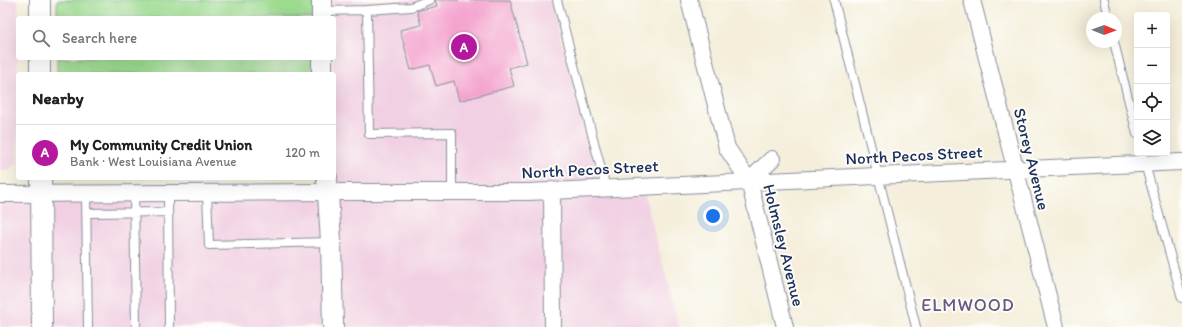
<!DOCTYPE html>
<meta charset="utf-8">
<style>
body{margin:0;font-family:Itim,sans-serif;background:#f2f2f2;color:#202124}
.controls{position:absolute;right:12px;top:12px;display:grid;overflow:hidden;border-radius:4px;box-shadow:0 4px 16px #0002}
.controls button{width:36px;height:36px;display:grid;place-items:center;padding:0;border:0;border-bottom:1px solid #e0e0e0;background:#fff;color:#202124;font:20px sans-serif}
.compass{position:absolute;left:1086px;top:12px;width:36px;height:36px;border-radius:50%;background:#fff;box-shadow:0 4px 16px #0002;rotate:91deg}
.you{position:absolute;left:713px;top:216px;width:14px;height:14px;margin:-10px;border:3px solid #fff;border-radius:50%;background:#1a73e8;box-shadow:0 0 0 6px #1a73e833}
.badge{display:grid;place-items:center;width:26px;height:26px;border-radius:50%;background:#b5179e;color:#fff;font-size:13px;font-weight:700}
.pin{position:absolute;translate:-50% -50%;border:2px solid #fff;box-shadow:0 1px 4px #0006}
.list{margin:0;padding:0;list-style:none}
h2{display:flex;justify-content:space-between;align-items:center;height:52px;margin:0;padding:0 16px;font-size:17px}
h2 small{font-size:13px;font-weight:400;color:#757577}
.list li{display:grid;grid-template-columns:26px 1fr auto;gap:12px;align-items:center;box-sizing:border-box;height:56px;padding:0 16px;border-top:1px solid #e0e0e0}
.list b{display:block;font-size:15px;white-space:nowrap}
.list p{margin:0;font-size:13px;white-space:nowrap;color:#757577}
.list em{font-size:13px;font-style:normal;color:#757577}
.icon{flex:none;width:22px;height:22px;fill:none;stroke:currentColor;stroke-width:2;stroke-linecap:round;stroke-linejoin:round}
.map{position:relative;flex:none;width:1182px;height:327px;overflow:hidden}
.search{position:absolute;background:#fff;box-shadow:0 4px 16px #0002;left:16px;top:16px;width:320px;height:44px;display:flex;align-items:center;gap:10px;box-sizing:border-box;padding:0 14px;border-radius:4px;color:#757577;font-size:15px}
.panel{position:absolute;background:#fff;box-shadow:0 4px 16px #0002;left:16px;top:72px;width:320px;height:108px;border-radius:4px}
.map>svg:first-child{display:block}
.built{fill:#f1d0e3}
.green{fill:#9cdb90;stroke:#5c8577}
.building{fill:#f4a3ce}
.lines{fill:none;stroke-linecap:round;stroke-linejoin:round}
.service-casing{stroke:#888e9c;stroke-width:10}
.minor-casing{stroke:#888e9c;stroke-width:18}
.tertiary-casing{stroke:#888e9c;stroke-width:22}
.service{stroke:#fff;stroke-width:8}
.minor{stroke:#fff;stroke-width:16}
.tertiary{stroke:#fff;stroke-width:20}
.labels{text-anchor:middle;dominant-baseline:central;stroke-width:4;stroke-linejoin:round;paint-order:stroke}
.street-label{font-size:17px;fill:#1b2f5e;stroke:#fdfcf7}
.neighbourhood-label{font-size:18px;letter-spacing:1px;fill:#675885;stroke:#fdfcf7}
</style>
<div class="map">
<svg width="1182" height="327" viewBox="0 0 1182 327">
<rect width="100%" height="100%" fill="#fdfcf7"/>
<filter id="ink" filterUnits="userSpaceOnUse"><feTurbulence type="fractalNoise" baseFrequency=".025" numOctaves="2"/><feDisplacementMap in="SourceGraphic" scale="8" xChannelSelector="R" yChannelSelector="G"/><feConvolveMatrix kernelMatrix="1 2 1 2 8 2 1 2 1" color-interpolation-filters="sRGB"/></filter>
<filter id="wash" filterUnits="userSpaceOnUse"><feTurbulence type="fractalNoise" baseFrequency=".012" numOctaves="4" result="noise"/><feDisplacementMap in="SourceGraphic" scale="16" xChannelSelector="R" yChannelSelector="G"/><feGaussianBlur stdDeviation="0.9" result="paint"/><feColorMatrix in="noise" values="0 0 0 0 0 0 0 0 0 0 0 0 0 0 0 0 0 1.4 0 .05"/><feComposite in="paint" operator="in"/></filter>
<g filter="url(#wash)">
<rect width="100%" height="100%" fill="#f4eeda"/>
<path class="built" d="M0,0H18L17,163L9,171H0Z
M332,0H551L600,187L642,185L679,327H0V195L333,193L334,74H333V58H334V18H332Z"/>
<path class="green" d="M57,0H313L314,18H57Z
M57,58H314V74H57Z"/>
<g id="blocks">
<path class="building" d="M435,0H510L527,63L509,68L514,86L459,101L454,81L436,86L430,65L411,70L400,30L421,25L417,11L437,6Z"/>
</g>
</g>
<g filter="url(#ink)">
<use href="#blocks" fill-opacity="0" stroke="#888e9c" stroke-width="1"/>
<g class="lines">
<g class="service-casing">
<path id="service" d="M557,0L606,188
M834,0L916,327
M1104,0L1108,18
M367,10L411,7L429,0
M323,11L367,10L369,134L452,133V192
M1114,42L1137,134
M1142,153L1182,298
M134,193L136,327
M207,193L209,245L331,242
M86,194L88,327
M168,194L169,327
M87,213L168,212"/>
</g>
<g class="minor-casing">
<path id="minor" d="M689,0L727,148L749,181
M972,0L1056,327
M772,159L749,181L785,327
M552,190L553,327
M0,194L329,192H528L1182,162"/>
</g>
<g class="tertiary-casing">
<path id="tertiary" d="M40,0V18
M322,0V18
M40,58V74
M322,58V74
M41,178L42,327
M327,178L331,242L333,327"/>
</g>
<use href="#service" class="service"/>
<use href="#minor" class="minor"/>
<use href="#tertiary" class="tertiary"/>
</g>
</g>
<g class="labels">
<g class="street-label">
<text transform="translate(914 155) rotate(-3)">North Pecos Street</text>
<text transform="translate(1032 159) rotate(76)">Storey Avenue</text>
<text transform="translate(590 169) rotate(-3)">North Pecos Street</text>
<text transform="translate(784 245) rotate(76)">Holmsley Avenue</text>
</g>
<g class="neighbourhood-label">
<text x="968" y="305">ELMWOOD</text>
</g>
</g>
</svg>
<div class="controls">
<button>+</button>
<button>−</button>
<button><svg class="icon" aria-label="locate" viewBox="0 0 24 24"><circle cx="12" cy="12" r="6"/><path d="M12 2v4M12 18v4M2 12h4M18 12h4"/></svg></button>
<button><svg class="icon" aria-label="layers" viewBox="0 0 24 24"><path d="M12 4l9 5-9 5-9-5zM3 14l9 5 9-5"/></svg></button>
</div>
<svg class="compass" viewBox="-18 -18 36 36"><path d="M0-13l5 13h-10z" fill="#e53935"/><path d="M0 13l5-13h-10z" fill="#757577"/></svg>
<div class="you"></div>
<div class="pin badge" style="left:464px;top:47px">A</div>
<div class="search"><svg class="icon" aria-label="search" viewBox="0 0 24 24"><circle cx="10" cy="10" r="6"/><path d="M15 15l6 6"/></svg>Search here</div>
<section class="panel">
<h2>Nearby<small></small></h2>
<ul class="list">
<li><span class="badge">A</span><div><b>My Community Credit Union</b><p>Bank · West Louisiana Avenue</p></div><em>120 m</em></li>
</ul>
</section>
</div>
